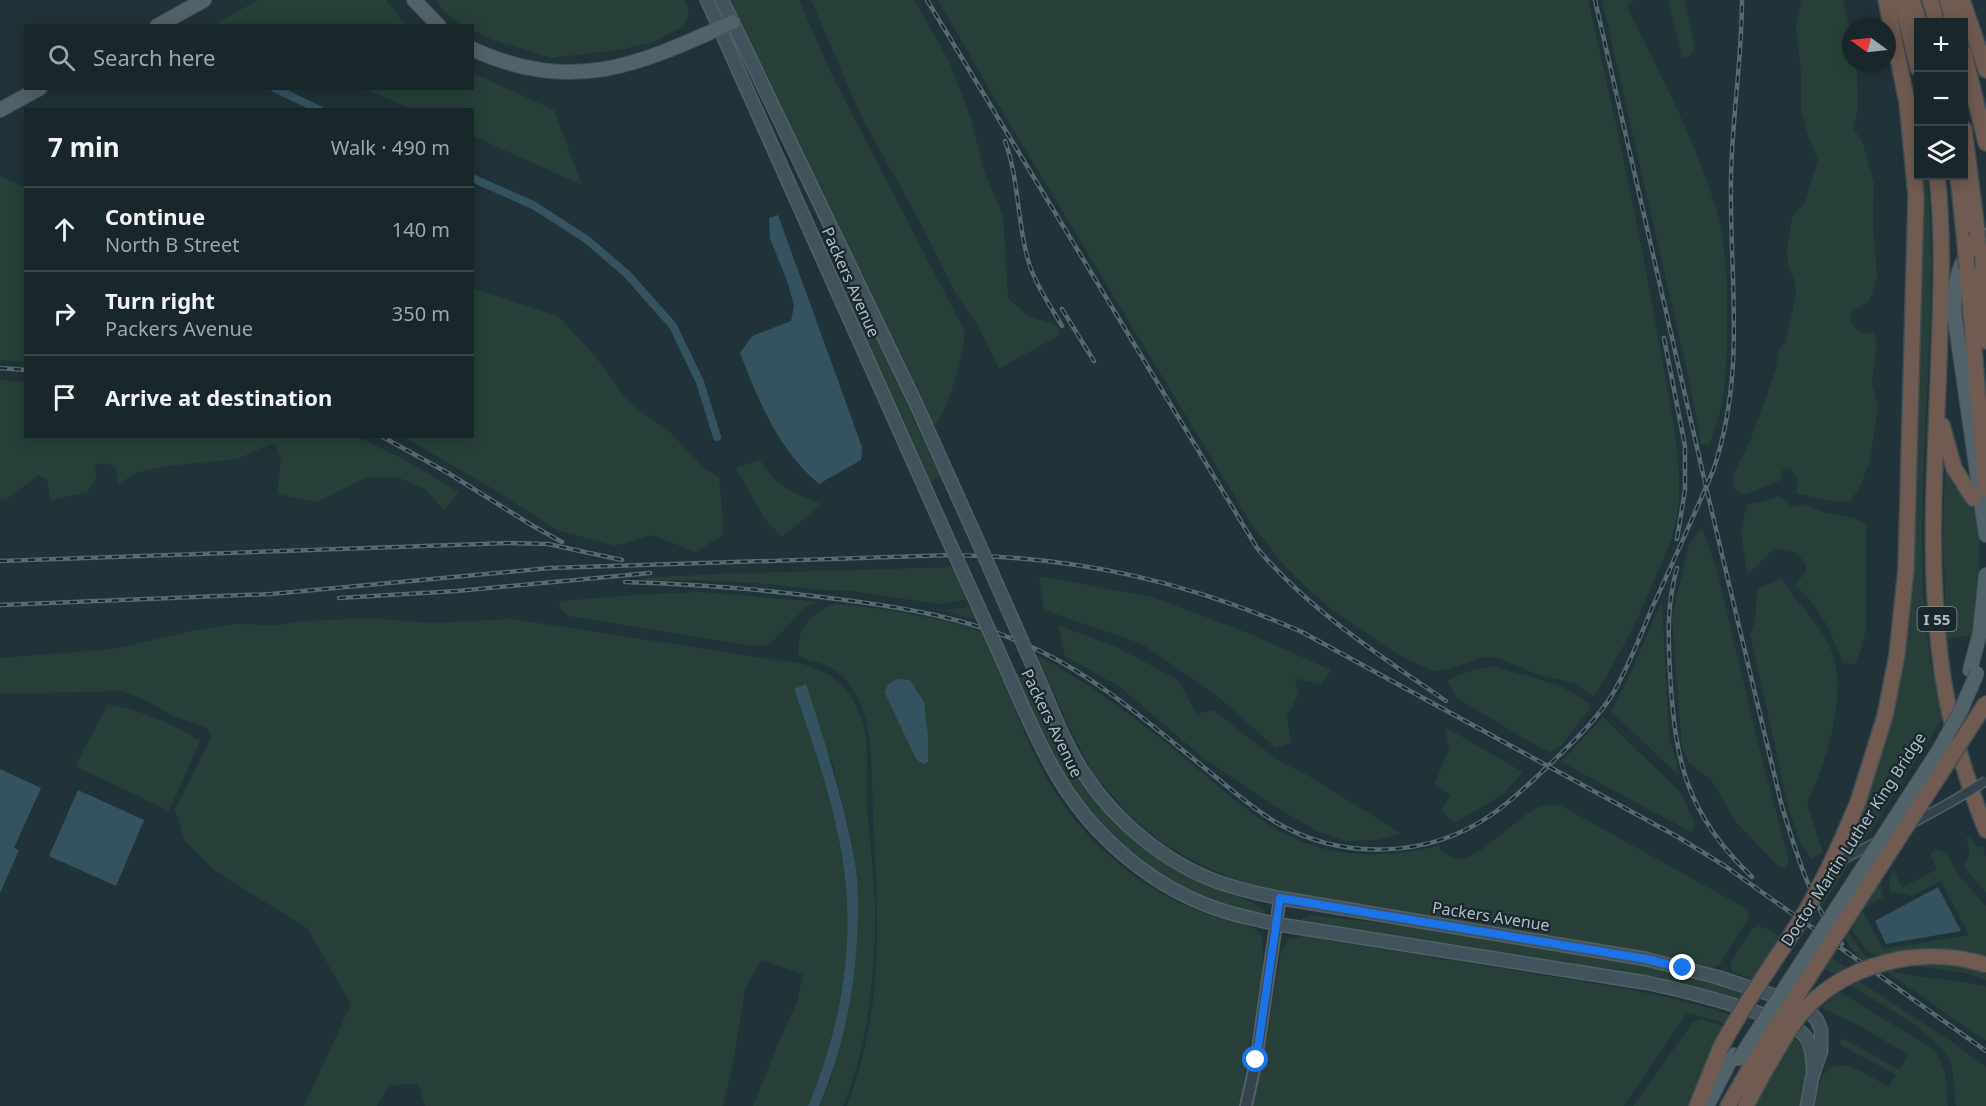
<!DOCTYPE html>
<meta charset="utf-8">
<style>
body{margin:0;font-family:"Noto Sans",sans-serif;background:#263236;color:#f1f3f6}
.controls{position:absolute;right:18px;top:18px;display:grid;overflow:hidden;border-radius:0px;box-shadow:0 3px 15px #0003}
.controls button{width:54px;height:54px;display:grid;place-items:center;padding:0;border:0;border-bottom:2px solid #374347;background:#19262a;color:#f1f3f6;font:30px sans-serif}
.compass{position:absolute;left:1842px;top:18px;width:54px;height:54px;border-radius:50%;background:#19262a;box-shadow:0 3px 15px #0003;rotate:285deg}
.stop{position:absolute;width:18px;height:18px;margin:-14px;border:4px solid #1a73e8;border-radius:50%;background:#fff}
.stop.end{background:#1a73e8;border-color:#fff;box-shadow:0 2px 6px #0008}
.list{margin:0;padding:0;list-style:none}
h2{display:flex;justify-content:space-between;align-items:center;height:78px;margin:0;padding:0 24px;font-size:26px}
h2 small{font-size:20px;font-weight:400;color:#9fa5a8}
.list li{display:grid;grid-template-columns:39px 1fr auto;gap:18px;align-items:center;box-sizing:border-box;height:84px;padding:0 24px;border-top:2px solid #374347}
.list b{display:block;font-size:22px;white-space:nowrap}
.list p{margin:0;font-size:20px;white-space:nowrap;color:#9fa5a8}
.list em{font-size:20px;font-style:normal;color:#9fa5a8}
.icon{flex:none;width:33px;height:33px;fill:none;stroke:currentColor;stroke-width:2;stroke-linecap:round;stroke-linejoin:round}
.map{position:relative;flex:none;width:1986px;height:1106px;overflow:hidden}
.search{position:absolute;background:#19262a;box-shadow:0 3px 15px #0003;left:24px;top:24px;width:450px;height:66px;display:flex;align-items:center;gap:15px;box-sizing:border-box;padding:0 21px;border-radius:0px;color:#9fa5a8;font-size:22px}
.panel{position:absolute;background:#19262a;box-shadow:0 3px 15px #0003;left:24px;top:108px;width:450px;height:330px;border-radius:0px}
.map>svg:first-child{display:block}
.green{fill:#273f38}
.water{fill:#35535f}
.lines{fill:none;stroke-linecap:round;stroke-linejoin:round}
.canal{stroke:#35535f;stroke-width:8}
.minor-casing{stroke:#526066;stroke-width:11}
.tertiary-casing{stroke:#526066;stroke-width:14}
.secondary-casing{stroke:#526066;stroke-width:15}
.primary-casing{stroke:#414e55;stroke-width:16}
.motorway-casing{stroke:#3f4d53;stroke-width:18}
.minor{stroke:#344349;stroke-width:8}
.tertiary{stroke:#344349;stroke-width:10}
.secondary{stroke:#42535c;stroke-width:12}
.primary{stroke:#526269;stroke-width:14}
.motorway{stroke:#6f5b51;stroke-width:15}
.rail-casing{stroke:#566870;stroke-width:4.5}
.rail{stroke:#1a272d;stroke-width:2;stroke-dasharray:7;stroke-linecap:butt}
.minor-bridge-casing{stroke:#526066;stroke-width:11;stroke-linecap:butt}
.secondary-bridge-casing{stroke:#526066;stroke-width:15;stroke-linecap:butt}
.primary-bridge-casing{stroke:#414e55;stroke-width:16;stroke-linecap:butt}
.motorway-bridge-casing{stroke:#3f4d53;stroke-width:18;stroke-linecap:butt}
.minor-bridge{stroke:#344349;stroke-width:8}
.secondary-bridge{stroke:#42535c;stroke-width:12}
.primary-bridge{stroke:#526269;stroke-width:14}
.motorway-bridge{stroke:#6f5b51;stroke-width:15}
.route{stroke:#1a73e8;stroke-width:8}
.labels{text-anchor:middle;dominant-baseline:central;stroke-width:4.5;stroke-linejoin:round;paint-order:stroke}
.shield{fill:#1a272d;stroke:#829197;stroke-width:1.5}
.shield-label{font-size:15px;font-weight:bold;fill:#afbec5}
.street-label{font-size:16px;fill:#afbec5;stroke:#1a272d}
</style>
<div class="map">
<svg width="1986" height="1106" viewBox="0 0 1986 1106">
<rect width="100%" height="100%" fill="#213238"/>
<path class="green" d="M259,0H386L406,25L222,26L216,23Z
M435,0H685L689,12L684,26L651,43L618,50L551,58L487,38L473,30L472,26C455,26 445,12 435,0Z
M731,0H799L832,75L965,332C961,360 951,405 934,428L824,207L783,119Z
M811,0H914L948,59L971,118L984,171L1003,215L1008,298L1028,316L1056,325L1061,334L999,369L978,326L956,294L922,226L861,116Z
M938,0H1588C1615,118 1641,235 1661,355C1670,406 1686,469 1676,521C1672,540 1664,558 1656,576C1639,618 1618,658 1594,697L1575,683L1536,674L1496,657H1484L1449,669L1433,671L1400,656L1335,612L1310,591L1281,562L1250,522L1005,116Z
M1602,0H1634L1627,7C1660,75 1698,143 1718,216C1728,254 1727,295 1727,334C1726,376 1726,406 1709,445L1701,444L1690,384Z
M1668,0H1685L1695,48L1689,57L1682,58Z
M1802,0H1843L1851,34V63H1857L1858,108L1853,129L1862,140L1874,184L1873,225L1877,277L1870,301L1853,311L1850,318L1852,324L1862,334L1874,332L1877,345L1872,383L1878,405L1870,462L1861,484L1851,501H1830L1796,493C1799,481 1798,476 1789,468L1783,469L1781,480L1745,495L1735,490L1733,485L1734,473L1752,436L1776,369L1779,348L1785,343L1795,301L1796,285L1788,266L1787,249L1792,217L1805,202L1818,160L1810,141L1801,112V73L1796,26Z
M473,73L554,110L582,185L473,136L472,110L412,109L365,89L472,88Z
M0,176L25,187V362L0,360Z
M1921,176H1927C1940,313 1917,451 1923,589C1925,632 1933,677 1942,719L1860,847L1841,854L1898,682Z
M847,275L940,476L930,483L839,279Z
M473,288L558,316L595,356L629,403L672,434L704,468L719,477L724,534L696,552L652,535L615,546L557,530L488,486L404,437L472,436Z
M0,380L25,382L26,436L358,437L398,456L459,492L444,510L425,489L397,477H368L317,502L277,494L281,459L274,443L237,459L168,466L138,472L118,484L116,466L103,463L95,465L96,478L87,492L51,500L47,480L39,475L5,500H0Z
M760,460C777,488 793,493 822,504L782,537L764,518L736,468Z
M1945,467L1954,486L1976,511L1979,539V579L1973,635L1947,639L1943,537Z
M1779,496L1792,507L1804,504L1826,513L1853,518L1866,524V631L1856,664L1843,663L1827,625L1811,601L1795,585L1807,570C1802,552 1791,550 1775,548L1747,575L1741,530L1747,504L1761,502Z
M1702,527L1716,567L1760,751L1789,861L1785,869L1777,865L1735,821L1712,781L1689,763L1682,748L1672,617L1689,544Z
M953,567L968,599L938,604L852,591L824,590L754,583L692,580L644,581V578L716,574Z
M1039,576L1153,597L1253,635L1331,670L1321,685L1294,678L1299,694L1287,716L1291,743L1276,748L1216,695L1142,644L1044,610Z
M1782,578C1793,598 1810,614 1823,634C1854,680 1828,758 1807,803L1823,853L1811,859L1802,846L1789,810L1750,634L1755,621L1757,589Z
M701,592L820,602L806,607L769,645L752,646L568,616L561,609L559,601L633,595Z
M1662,601L1669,738L1677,763L1678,775L1611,711L1626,683Z
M834,604C884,608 935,616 983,632C1003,678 1020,727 1043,771C1071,827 1121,873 1176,901C1201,913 1227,920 1254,928L1262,937L1263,972L1239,1106H847C882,1013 879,936 874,840C872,805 873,770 869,735C865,711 855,682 833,669C822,662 808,662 798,655C798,625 809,616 834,604Z
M971,607L977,620L944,610Z
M351,619H382L431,623L512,619L803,664C834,674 849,685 861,717C871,745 865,775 867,803C869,840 875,877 875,913C875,977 868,1046 843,1106H819L830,1081L844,1032L853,982L857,877L851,838L832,761L794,689C815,750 838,814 845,879C854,956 838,1035 808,1106H753L777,1046L797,1002L803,974L761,960L745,989L734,1059L723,1106H425L418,1084L389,1085L377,1106H304L351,1004L307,928L215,871L184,840L175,810L211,738L210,732L206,727L173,716L149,702L123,691L0,694V658L113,649L196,630L236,624L280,625L305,621Z
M1058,625L1117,647L1178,680L1197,714L1213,710L1278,760L1307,775L1401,833L1378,840L1346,841L1318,832L1276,807L1202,757L1120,687L1065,656Z
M1037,655C1091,684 1140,721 1187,760C1225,791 1263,829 1311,845C1352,858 1396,856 1438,846C1443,852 1449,857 1457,859C1477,862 1516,817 1537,808C1544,805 1553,806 1560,805L1747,909L1749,914L1748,919L1720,964L1712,968L1675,958L1608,945L1277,890L1238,881L1200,864L1162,843L1129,815L1092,772L1067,723Z
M1493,666L1561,686L1590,704L1589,710L1561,746L1551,752L1542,749L1457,698L1447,682C1456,673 1480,669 1493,666Z
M1017,674H1030L1049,718L1092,793L1208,883L1257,905L1265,911L1266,914C1188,906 1106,844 1066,778C1046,746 1032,709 1017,674Z
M108,704C141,711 172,722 200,741L169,811L75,766Z
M1603,717L1681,793L1695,824L1691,832L1561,762Z
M1445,727L1523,772L1502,795L1455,823L1441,811L1450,795L1435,783L1449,749Z
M1971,836L1975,846L1982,847L1986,857V893L1964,867L1970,852L1966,838Z
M1936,849L1946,853L1960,877L1986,906V958C1963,952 1941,948 1917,950C1906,951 1889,957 1880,956C1864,954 1856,935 1849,923L1889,862L1891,865C1882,875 1879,885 1883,897L1862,910L1883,949L1969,935L1941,881L1911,896L1897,892L1892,894C1888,885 1889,879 1894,871L1902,888L1937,869L1930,854Z
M1850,863L1822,906L1818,899L1832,872Z
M1310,915L1431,929L1613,960L1671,971L1747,993L1741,1002L1657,980L1303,922L1301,920Z
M1759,926L1770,930L1782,939L1754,980L1732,972L1731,962L1752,929Z
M1846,929L1865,956L1871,960L1865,962L1854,952L1842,935Z
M1303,936L1610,986L1663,996L1733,1015L1728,1024L1687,1013L1624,1106H1253L1262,1065L1281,951L1288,940Z
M1829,955L1849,970L1837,976L1822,967Z
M1939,964L1974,969L1986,973V980L1966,973L1906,965Z
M1888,969C1919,981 1954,977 1986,987V1041L1884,970Z
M1859,981L1952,1042L1986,1067V1106H1956C1953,1090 1956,1070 1947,1056C1931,1029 1876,1002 1849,985Z
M1840,992L1930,1047C1948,1066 1946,1081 1948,1106H1815C1822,1045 1852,1065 1888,1087L1896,1075L1841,1045L1840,1039L1847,1040L1899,1070L1908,1055L1864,1028L1820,1007Z
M1702,1019L1726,1027L1690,1106H1633L1692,1023Z
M1794,1038C1817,1056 1804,1081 1801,1106H1755Z"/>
<path class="water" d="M778,215L862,447L861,460L819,484C778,449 759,402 740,353L752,336L791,321L794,306L788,284L770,238L769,218Z
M898,679L910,680L924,702L928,735V762L923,764L916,759L885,693C887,684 890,682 898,679Z
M806,684C820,726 833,768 844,811C849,833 855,856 857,878C861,956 850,1034 819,1106H808C838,1035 854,956 845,878C838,814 815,750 794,689Z
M0,769L41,788L14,848L19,850L0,893Z
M78,790L144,820L116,886L49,856Z
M1938,887L1961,931L1886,944L1875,921Z"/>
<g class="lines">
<path class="canal" d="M274,88L320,110
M472,178L533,205L586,239L627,274L673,326L700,382L717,437"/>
<g class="minor-casing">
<path id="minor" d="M1911,824L1951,802
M1831,866L1878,841"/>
</g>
<g class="tertiary-casing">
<path id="tertiary" d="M1246,1106L1256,1061L1280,898"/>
</g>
<g class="secondary-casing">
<path id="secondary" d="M707,0L950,544
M722,0L917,406L979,544
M998,650C1016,690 1032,732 1054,770C1090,835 1155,891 1227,912C1243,917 1260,920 1276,924L1648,983C1690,992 1732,1003 1772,1018C1781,1022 1794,1025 1801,1032C1812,1042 1813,1057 1813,1070
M1032,664C1049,701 1062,741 1085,775C1116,822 1166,863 1218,882C1238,889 1259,894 1280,898L1646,959L1717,977L1782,998L1809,1011L1817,1020L1821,1030V1051L1812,1078L1807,1106"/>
</g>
<g class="primary-casing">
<path id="primary" d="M414,0L439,26
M157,26L204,0
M472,49C574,95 638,65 733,22
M0,110L40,88
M1986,235C1959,254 1954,281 1954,312L1986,535
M1970,670L1980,633L1986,575
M1707,1106L1733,1055"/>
</g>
<g class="motorway-casing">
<path id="motorway" d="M1901,0L1918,68
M1912,0L1919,22
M1930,0L1937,22
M1947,0L1954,22
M1962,0L1986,70
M1964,53L1986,143
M1964,129L1977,231
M1937,176C1944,236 1941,296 1939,357C1936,453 1928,550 1939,646C1945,709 1963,772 1986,830
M1958,176L1965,242
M1979,250L1986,341
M1967,268L1986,489
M1942,425L1954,468L1973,498
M1858,802L1885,716L1897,655L1906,569L1916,196L1907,102L1886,0
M1697,1106L1720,1049
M1728,1106L1750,1068
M1746,1106L1763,1074"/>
</g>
<use href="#minor" class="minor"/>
<use href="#tertiary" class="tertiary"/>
<use href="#secondary" class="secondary"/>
<use href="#primary" class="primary"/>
<use href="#motorway" class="motorway"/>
<g class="rail-casing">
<path id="rail" d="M927,0L1257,548C1309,610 1379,655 1446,701
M1595,0L1706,487L1781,803C1794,847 1813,910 1842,944
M1005,141C1019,179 1017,221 1028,260C1035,284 1050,305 1062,326
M1062,309L1094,361
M1664,338L1685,446V490L1677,539
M0,368L26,370
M381,436L448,473L533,526L562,542
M0,561L509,543L548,544L622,560
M1677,568C1667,603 1668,637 1670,673C1675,761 1686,814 1752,877
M625,582C693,584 761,589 829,598C902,607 973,618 1040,651C1100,680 1150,724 1201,765C1226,785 1250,807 1277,823C1343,861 1429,858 1491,815C1512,801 1530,783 1548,766C1571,744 1595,722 1612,695C1628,668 1640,637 1652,608C1673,563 1693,517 1713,471C1747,371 1729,279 1731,177C1732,118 1742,59 1742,0
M339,598L457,591L650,573
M0,605L271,594L550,568L952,555C1078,557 1186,581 1302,632L1678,837L1725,866L1986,1051"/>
</g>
<use href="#rail" class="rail"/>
<g class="minor-bridge-casing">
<path id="minor-bridge" d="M1951,802L1986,781"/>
</g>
<g class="secondary-bridge-casing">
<path id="secondary-bridge" d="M950,544L998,650
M979,544L1032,664"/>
</g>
<g class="primary-bridge-casing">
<path id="primary-bridge" d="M1739,1059L1939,750L1961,710L1977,673"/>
</g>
<g class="motorway-bridge-casing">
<path id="motorway-bridge" d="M1977,231L1979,250
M1965,242L1967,268
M1720,1049C1745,1000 1779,957 1807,909C1827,875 1843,838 1858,802
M1750,1068L1986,703
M1763,1074C1775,1054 1786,1033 1800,1015C1843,963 1923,944 1986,965"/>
</g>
<use href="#minor-bridge" class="minor-bridge"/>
<use href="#secondary-bridge" class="secondary-bridge"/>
<use href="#primary-bridge" class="primary-bridge"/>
<use href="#motorway-bridge" class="motorway-bridge"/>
</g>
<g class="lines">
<path class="route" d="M1256,1060L1280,898L1646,959L1683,968"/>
</g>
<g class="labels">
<rect class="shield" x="1917.5" y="607" width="39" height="24" rx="4.5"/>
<g class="shield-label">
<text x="1937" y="619">I 55</text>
</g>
<g class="street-label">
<text transform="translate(851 282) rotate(66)">Packers Avenue</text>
<text transform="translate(1052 723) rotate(64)">Packers Avenue</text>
<text transform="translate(1853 839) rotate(-57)">Doctor Martin Luther King Bridge</text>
<text transform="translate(1491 916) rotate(9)">Packers Avenue</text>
</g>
</g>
</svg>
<div class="controls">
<button>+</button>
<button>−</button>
<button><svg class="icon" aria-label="layers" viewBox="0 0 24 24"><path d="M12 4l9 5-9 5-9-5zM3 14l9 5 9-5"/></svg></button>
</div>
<svg class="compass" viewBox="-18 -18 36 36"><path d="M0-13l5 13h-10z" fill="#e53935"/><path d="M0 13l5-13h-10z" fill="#9fa5a8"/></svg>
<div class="stop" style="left:1256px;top:1060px"></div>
<div class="stop end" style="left:1683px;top:968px"></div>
<div class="search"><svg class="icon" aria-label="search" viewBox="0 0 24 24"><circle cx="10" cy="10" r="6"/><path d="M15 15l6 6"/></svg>Search here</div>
<section class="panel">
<h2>7 min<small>Walk · 490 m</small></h2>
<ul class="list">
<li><svg class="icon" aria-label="ahead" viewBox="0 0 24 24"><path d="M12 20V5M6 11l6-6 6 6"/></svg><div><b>Continue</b><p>North B Street</p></div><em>140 m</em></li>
<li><svg class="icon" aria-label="right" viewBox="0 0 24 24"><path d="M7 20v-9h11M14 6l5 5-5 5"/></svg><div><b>Turn right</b><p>Packers Avenue</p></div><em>350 m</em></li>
<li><svg class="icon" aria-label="arrive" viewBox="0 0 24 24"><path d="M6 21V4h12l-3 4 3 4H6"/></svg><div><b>Arrive at destination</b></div></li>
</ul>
</section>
</div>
